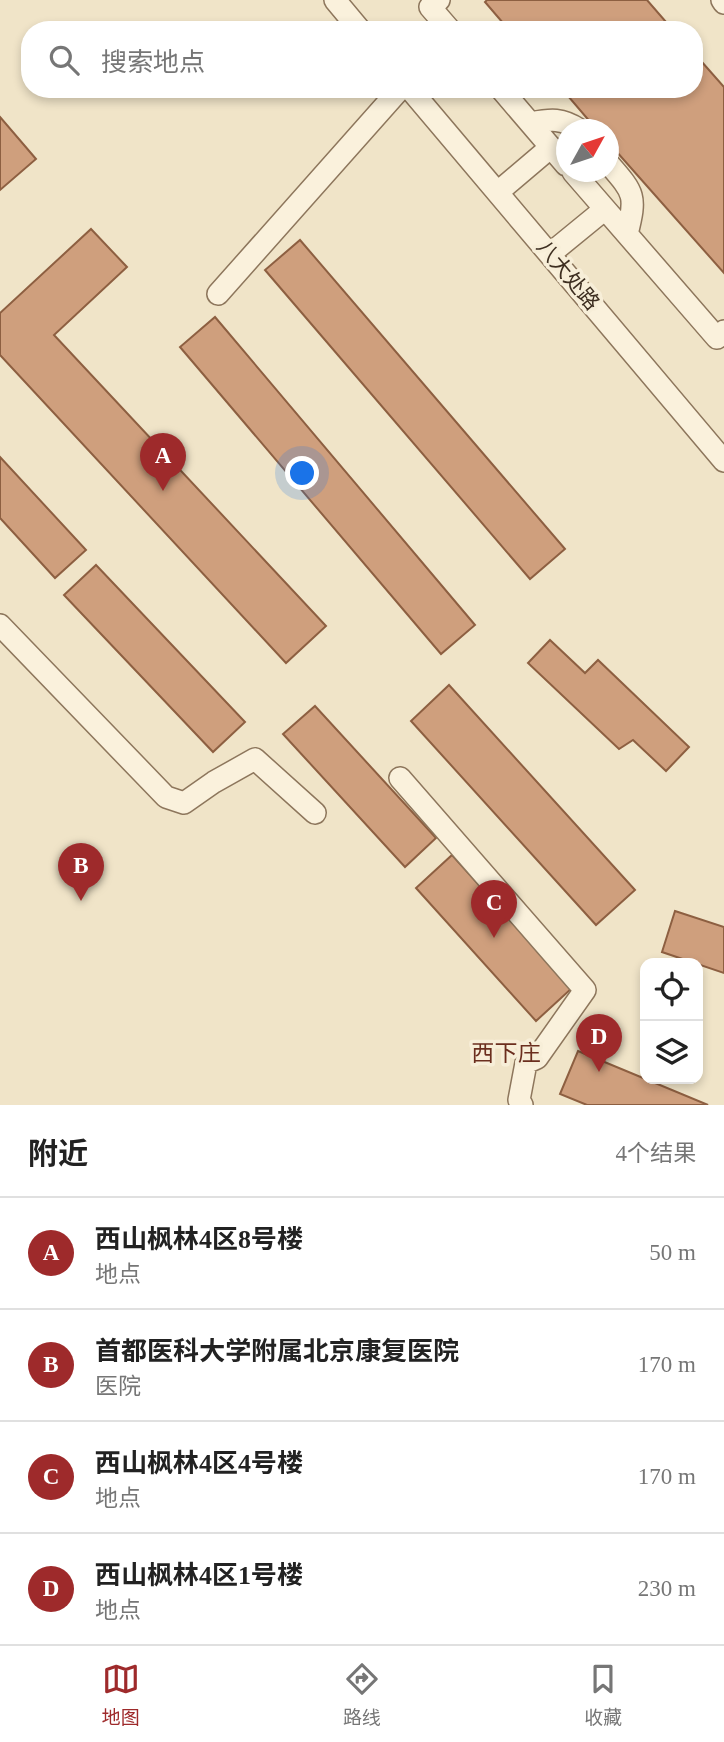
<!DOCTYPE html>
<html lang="zh">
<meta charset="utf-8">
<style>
body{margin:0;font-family:"Times New Roman","Noto Sans SC",serif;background:#f2f2f2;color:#222}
.controls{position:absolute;right:21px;bottom:21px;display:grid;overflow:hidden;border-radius:14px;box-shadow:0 4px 10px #0003}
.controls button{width:63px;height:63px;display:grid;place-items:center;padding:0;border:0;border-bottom:2px solid #e0e0e0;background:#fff;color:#222;font:35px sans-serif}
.compass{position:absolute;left:556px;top:119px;width:63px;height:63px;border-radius:50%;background:#fff;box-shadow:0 4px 10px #0003;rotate:50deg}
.you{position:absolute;left:303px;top:474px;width:24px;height:24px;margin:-18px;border:5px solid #fff;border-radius:50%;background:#1a73e8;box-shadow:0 0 0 10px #1a73e833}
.badge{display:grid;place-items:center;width:46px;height:46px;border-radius:50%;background:#9e2a2b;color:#fff;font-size:23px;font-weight:700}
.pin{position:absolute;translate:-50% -58px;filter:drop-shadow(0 2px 4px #0008)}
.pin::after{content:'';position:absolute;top:37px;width:24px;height:21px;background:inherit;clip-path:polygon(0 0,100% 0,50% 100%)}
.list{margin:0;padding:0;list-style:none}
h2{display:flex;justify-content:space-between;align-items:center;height:91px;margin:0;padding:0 28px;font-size:30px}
h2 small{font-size:23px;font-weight:400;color:#767676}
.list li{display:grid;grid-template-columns:46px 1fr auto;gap:21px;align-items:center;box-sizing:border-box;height:112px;padding:0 28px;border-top:2px solid #e0e0e0}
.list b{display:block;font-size:26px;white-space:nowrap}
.list p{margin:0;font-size:23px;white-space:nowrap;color:#767676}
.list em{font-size:23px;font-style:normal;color:#767676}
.icon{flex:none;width:38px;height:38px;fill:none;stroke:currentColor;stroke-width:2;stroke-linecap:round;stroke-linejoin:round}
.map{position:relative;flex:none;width:724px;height:1105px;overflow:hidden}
.search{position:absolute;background:#fff;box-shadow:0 4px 10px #0003;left:21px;right:21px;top:21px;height:77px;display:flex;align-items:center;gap:18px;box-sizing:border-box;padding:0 24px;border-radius:28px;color:#767676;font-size:26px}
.sheet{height:539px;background:#fff}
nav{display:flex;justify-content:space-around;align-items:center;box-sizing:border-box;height:98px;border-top:2px solid #e0e0e0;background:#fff;font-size:19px;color:#767676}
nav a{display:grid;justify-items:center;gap:4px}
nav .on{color:#9e2a2b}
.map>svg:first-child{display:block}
.building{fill:#cf9f7d;stroke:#8d5f41;stroke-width:2}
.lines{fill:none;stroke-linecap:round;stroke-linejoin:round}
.minor-casing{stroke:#8d765c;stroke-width:24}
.minor{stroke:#faf1dc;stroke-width:21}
.labels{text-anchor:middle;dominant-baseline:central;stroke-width:7;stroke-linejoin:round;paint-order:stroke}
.street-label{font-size:21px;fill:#3d2e20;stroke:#f7eed8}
.neighbourhood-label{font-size:23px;fill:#6b2e1e;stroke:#f7eed8}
</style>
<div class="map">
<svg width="724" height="1105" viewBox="0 0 724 1105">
<rect width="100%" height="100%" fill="#f0e4c8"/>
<path class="building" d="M487,0H647L673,30H509L485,2Z
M694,53L724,87V273L608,142V130H597L562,89H694Z
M0,117L36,159L0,190Z
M91,229L127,267L54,335L326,626L286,663L0,355V313Z
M300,240L565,549L530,579L265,270Z
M215,317L475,625L441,654L180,347Z
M0,457L86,550L55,578L0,518Z
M96,565L245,722L213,752L64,595Z
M550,640L585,673L598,660L689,747L666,771L633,740L619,749L528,663Z
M449,685L635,890L596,925L411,721Z
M315,706L436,838L405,867L283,734Z
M452,855L572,988L536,1021L416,888Z
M675,911L724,927V973L662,952Z
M578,1051L708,1105H587L560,1094Z"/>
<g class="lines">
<g class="minor-casing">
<path id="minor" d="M335,0L360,30
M439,0L430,7L450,30
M722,0L724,3
M410,89L724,461
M501,89L566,165
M531,123C551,119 562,118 580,130
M608,163C634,193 637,195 627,234
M573,172L717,338L724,331
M498,192L551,147
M550,254L605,209
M218,294L400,89
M0,625L166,797L184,803L214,782L255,759L315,813
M400,778L585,990L537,1058L526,1063L519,1100L522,1105"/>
</g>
<use href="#minor" class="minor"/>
</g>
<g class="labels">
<g class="street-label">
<text transform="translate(568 275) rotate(50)">八大处路</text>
</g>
<g class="neighbourhood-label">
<text x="506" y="1053">西下庄</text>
</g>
</g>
</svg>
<div class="controls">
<button><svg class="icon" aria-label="locate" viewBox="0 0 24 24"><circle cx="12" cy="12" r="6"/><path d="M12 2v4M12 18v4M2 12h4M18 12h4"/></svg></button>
<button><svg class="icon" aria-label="layers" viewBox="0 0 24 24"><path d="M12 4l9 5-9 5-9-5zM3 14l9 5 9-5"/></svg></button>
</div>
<svg class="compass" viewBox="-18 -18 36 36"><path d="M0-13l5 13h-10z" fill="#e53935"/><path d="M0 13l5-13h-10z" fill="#767676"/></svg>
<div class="you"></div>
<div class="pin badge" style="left:163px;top:491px">A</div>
<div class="pin badge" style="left:81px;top:901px">B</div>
<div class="pin badge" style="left:494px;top:938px">C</div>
<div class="pin badge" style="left:599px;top:1072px">D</div>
<div class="search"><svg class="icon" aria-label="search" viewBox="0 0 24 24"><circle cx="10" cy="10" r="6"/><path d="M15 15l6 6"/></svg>搜索地点</div>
</div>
<section class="sheet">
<h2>附近<small>4个结果</small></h2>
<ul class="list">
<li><span class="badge">A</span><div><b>西山枫林4区8号楼</b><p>地点</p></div><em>50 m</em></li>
<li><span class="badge">B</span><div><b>首都医科大学附属北京康复医院</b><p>医院</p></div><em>170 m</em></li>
<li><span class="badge">C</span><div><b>西山枫林4区4号楼</b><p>地点</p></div><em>170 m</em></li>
<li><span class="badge">D</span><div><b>西山枫林4区1号楼</b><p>地点</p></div><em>230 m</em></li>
</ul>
</section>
<nav>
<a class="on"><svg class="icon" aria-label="map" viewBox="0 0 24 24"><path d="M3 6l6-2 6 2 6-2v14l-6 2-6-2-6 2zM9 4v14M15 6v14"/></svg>地图</a>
<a><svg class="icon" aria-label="directions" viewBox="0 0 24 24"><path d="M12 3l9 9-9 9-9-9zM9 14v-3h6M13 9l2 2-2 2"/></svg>路线</a>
<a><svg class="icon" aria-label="saved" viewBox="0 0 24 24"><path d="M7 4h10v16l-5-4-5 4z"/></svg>收藏</a>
</nav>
